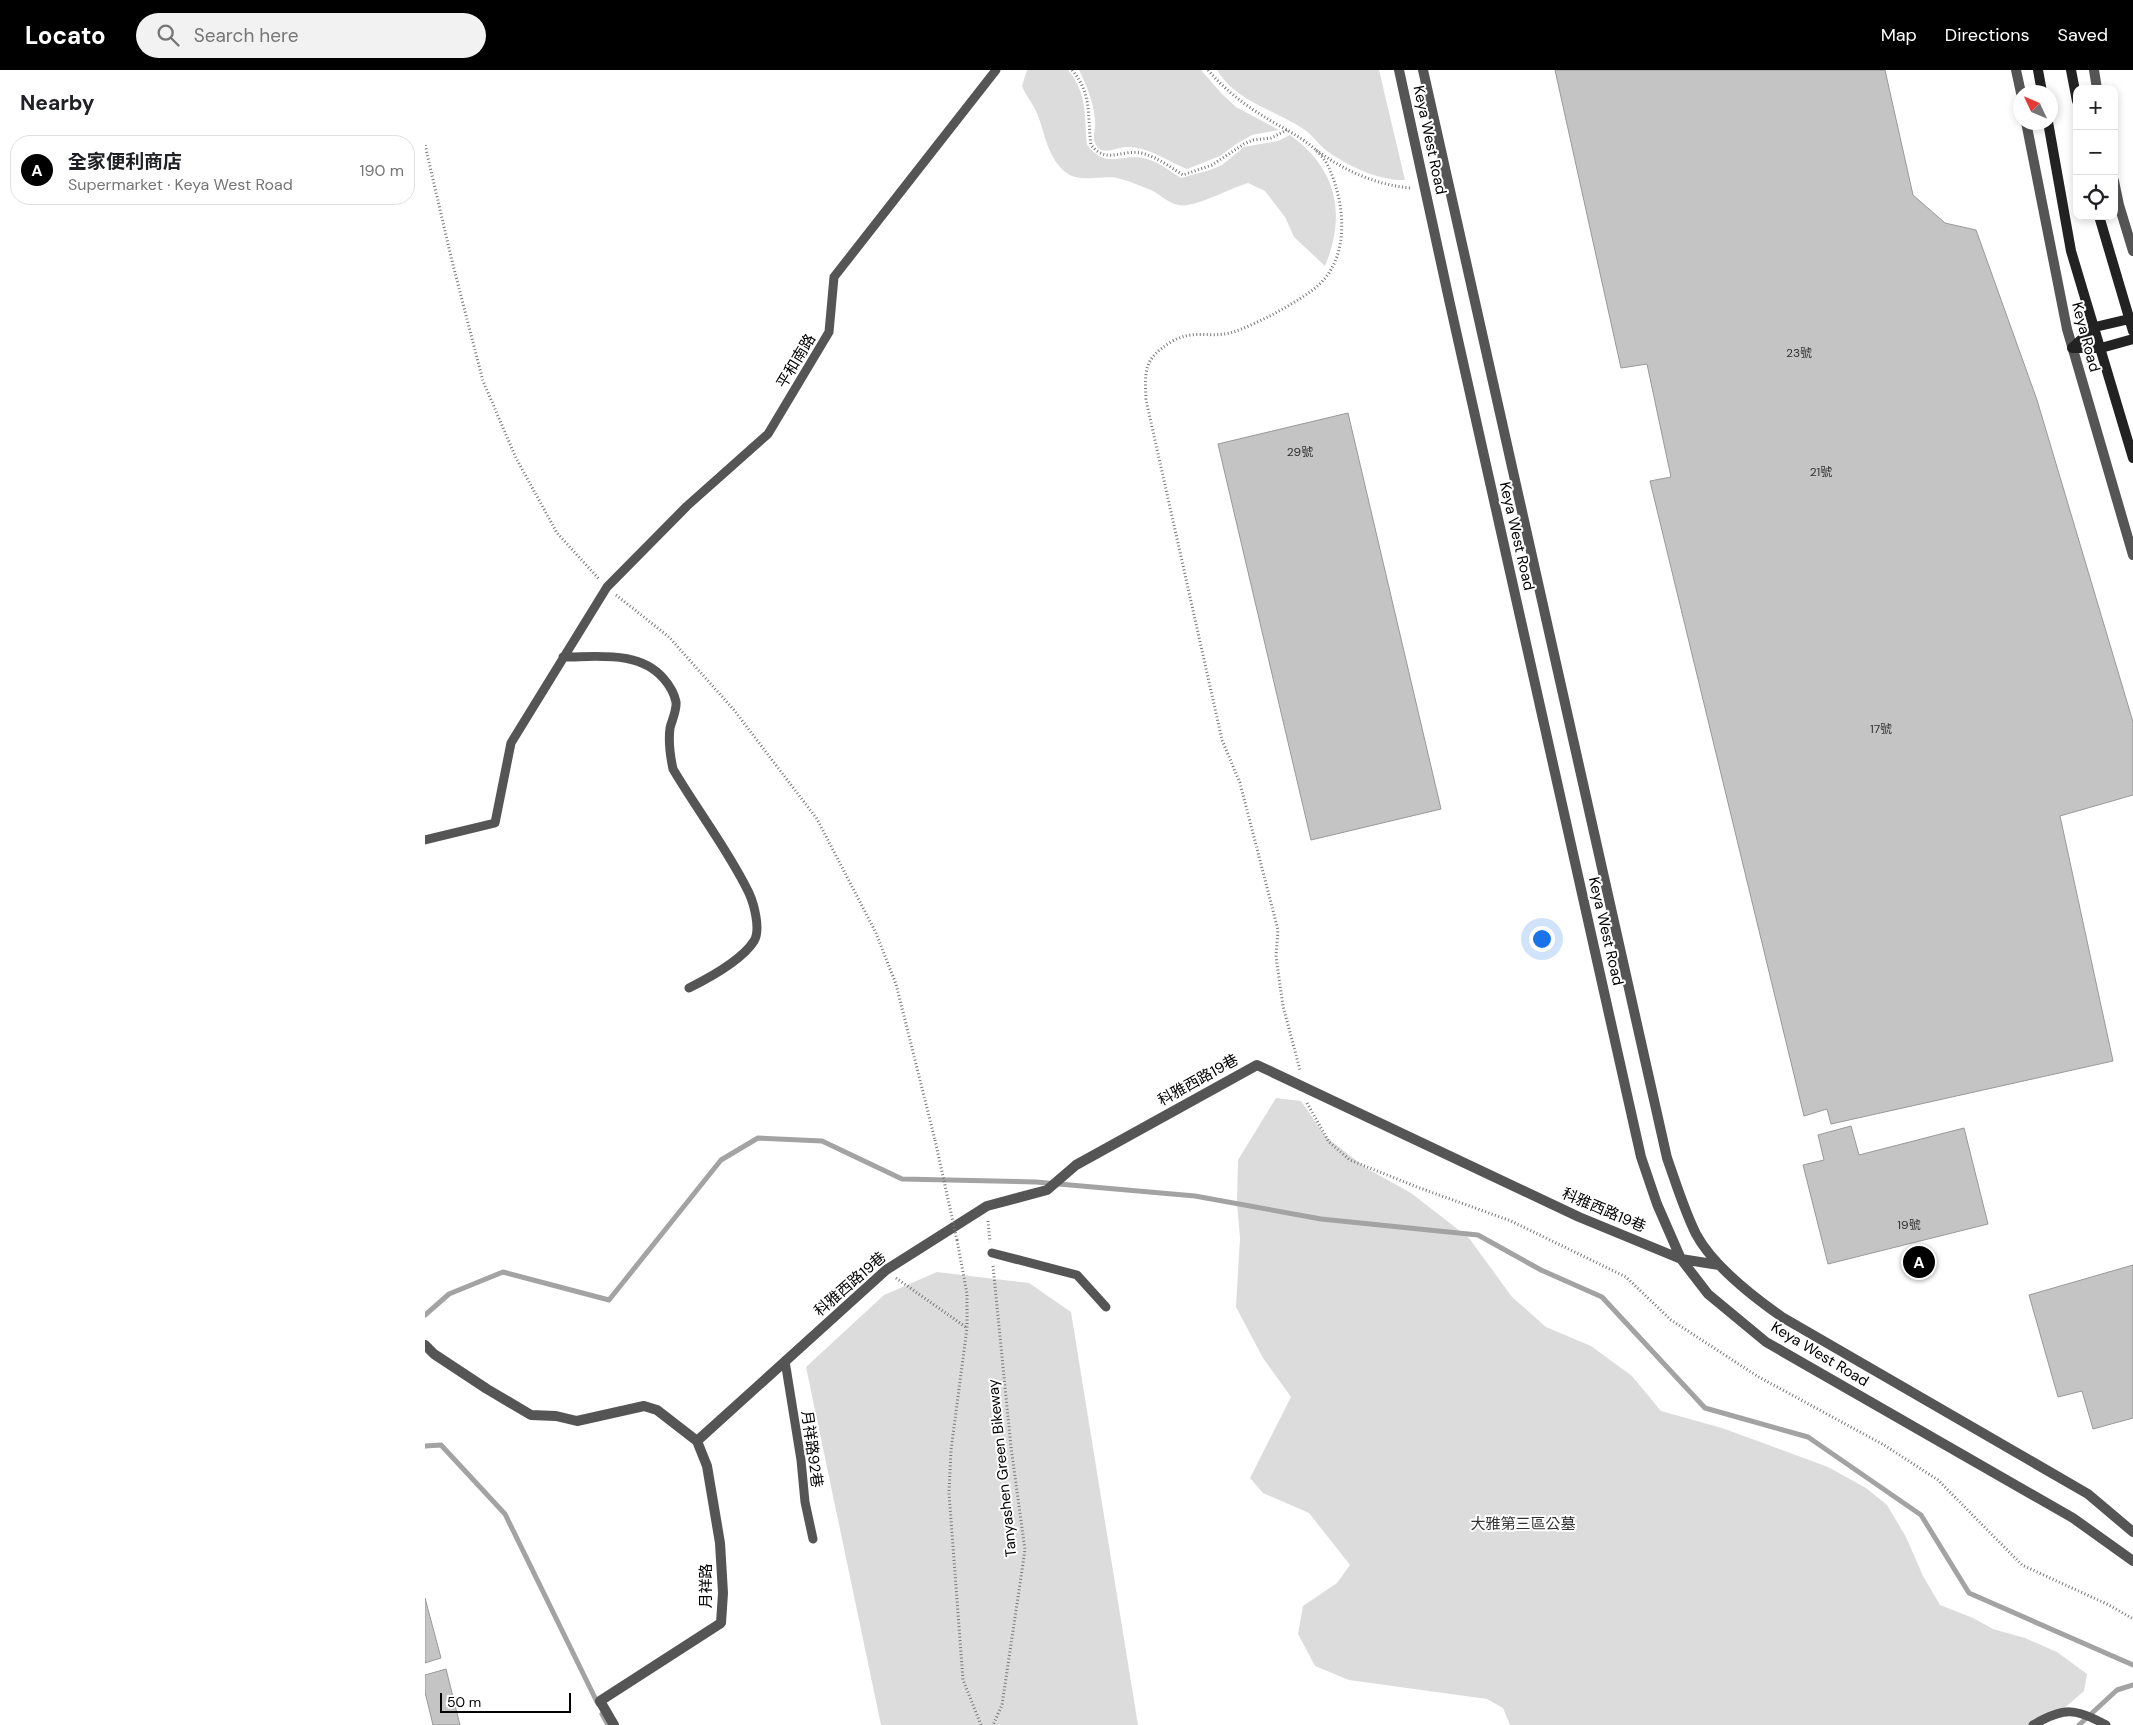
<!DOCTYPE html>
<meta charset="utf-8">
<style>
body{margin:0;font-family:"DM Sans","Noto Sans TC",sans-serif;background:#f2f2f2;color:#202124}
.controls{position:absolute;right:15px;top:15px;display:grid;overflow:hidden;border-radius:10px;box-shadow:0 2px 8px #0003}
.controls button{width:45px;height:45px;display:grid;place-items:center;padding:0;border:0;border-bottom:1px solid #e0e0e0;background:#fff;color:#202124;font:25px sans-serif}
.compass{position:absolute;left:1588px;top:15px;width:45px;height:45px;border-radius:50%;background:#fff;box-shadow:0 2px 8px #0003;rotate:314deg}
.scale{position:absolute;left:15px;bottom:12px;width:131px;box-sizing:border-box;padding-left:5px;border:2px solid #000;border-top:0;font-size:14px;line-height:18px;white-space:nowrap;color:#000;-webkit-text-stroke:4px #fff;paint-order:stroke}
.you{position:absolute;left:1116px;top:868px;width:18px;height:18px;margin:-12px;border:4px solid #fff;border-radius:50%;background:#1a73e8;box-shadow:0 0 0 8px #1a73e833}
.badge{display:grid;place-items:center;width:32px;height:32px;border-radius:50%;background:#000;color:#fff;font-size:16px;font-weight:700}
.pin{position:absolute;translate:-50% -50%;border:2px solid #fff;box-shadow:0 1px 5px #0006}
.list{margin:0;padding:0;list-style:none}
h2{display:flex;justify-content:space-between;align-items:center;height:65px;margin:0;padding:0 20px;font-size:21px}
h2 small{font-size:16px;font-weight:400;color:#757577}
.list li{display:grid;grid-template-columns:32px 1fr auto;gap:15px;align-items:center;box-sizing:border-box;height:70px;margin:0 10px 10px;padding:0 10px;border:1px solid #e0e0e0;border-radius:20px}
.list b{display:block;font-size:19px;white-space:nowrap}
.list p{margin:0;font-size:16px;white-space:nowrap;color:#757577}
.list em{font-size:16px;font-style:normal;color:#757577}
.icon{flex:none;width:28px;height:28px;fill:none;stroke:currentColor;stroke-width:2;stroke-linecap:round;stroke-linejoin:round}
.map{position:relative;flex:none;width:1708px;height:1655px;overflow:hidden}
header{display:flex;align-items:center;gap:30px;box-sizing:border-box;height:70px;padding:0 25px;background:#000;color:#fff}
header strong{font-size:24px}
nav{display:flex;gap:28px;margin-inline-start:auto;font-size:18px}
.search{width:350px;height:45px;background:#f2f2f2;display:flex;align-items:center;gap:12px;box-sizing:border-box;padding:0 18px;border-radius:28px;color:#757577;font-size:19px}
main{display:flex}
aside{flex:1;background:#fff}
.map>svg:first-child{display:block}
.green{fill:#dcdcdc}
.lines{fill:none;stroke-linecap:round;stroke-linejoin:round}
.stream{stroke:#a3a3a3;stroke-width:5}
.building{fill:#c4c4c4;stroke:#999}
.path{stroke:#777;stroke-width:3;stroke-dasharray:1 2.5;stroke-linecap:butt}
.lane{stroke:#555;stroke-width:9}
.street{stroke:#555;stroke-width:10}
.secondary{stroke:#222;stroke-width:10}
.path-bridge{stroke:#777;stroke-width:3;stroke-dasharray:1 2.5;stroke-linecap:butt}
.labels{text-anchor:middle;dominant-baseline:central;stroke-width:4;stroke-linejoin:round;paint-order:stroke}
.number-label{font-size:12px;fill:#313131}
.street-label{font-size:15px;fill:#000;stroke:#fff}
.park-label{font-size:15px;fill:#333;stroke:#fff}
</style>
<header>
<strong>Locato</strong>
<div class="search"><svg class="icon" aria-label="search" viewBox="0 0 24 24"><circle cx="10" cy="10" r="6"/><path d="M15 15l6 6"/></svg>Search here</div>
<nav><a>Map</a><a>Directions</a><a>Saved</a></nav>
</header>
<main>
<aside>
<h2>Nearby<small></small></h2>
<ul class="list">
<li><span class="badge">A</span><div><b>全家便利商店</b><p>Supermarket · Keya West Road</p></div><em>190 m</em></li>
</ul>
</aside>
<div class="map">
<svg width="1708" height="1655" viewBox="0 0 1708 1655">
<rect width="100%" height="100%" fill="#fff"/>
<path class="green" d="M602,0H643C663,24 659,46 662,75C683,101 696,82 722,89C734,92 746,102 756,108L785,100L797,95L819,77L853,71L865,65C911,98 922,143 900,196L869,167L860,147L840,121L823,113C804,119 781,132 762,135C748,138 739,127 728,121C718,117 707,112 696,109C676,103 655,116 638,100C620,83 620,59 610,39C606,31 601,26 597,16Z
M654,0H776L797,24L811,37L854,60L827,65L811,74L795,86L762,99C742,91 724,77 702,77C691,77 674,89 669,70C668,65 671,56 670,51C669,33 662,16 654,0Z
M792,0H954L980,110C954,111 923,96 902,81C893,74 886,63 877,58C847,39 811,31 792,0Z
M851,1028L876,1031L901,1067L941,1098L986,1123L1044,1168L1087,1227L1121,1257L1166,1276L1207,1306L1236,1341L1297,1358L1403,1397L1441,1418L1462,1435L1481,1467L1498,1506L1515,1535L1548,1548L1568,1559L1600,1568L1632,1582L1662,1604L1659,1621L1636,1641L1614,1655H1085L1078,1638L1062,1629L924,1610L890,1596L873,1564L878,1536L912,1513L925,1495L884,1443L838,1423L825,1408L866,1327L838,1288L811,1237L815,1168L812,1133L813,1090Z
M512,1202L604,1213L646,1242L713,1655H456L381,1297L459,1225Z"/>
<g class="lines">
<path class="stream" d="M0,1245L24,1224L78,1202L184,1230L296,1090L333,1068L397,1071L477,1109L611,1112L770,1126L896,1149L1053,1165L1116,1200L1177,1227L1280,1338L1383,1367L1496,1445L1544,1523L1708,1595
M0,1376L16,1375L80,1444L173,1634
M177,1644L183,1655
M1654,1655L1692,1620L1708,1615"/>
</g>
<path class="building" d="M1130,0H1460L1488,125L1520,153L1551,160L1612,330L1708,652V725L1635,746L1688,991L1406,1054L1402,1039L1379,1046L1225,411L1246,407L1222,294L1196,298Z
M923,343L1016,739L886,770L793,374Z
M1426,1056L1434,1085L1539,1058L1563,1154L1403,1194L1378,1095L1399,1090L1393,1065Z
M1708,1195V1348L1668,1359L1657,1321L1633,1327L1604,1225Z
M0,1528L16,1588L0,1593Z
M21,1599L35,1655H8L0,1622V1605Z"/>
<g class="lines">
<path class="path" d="M647,0C668,25 662,47 666,75C683,96 698,77 720,84C733,88 747,98 758,105L787,95L819,74L828,70L846,68L862,60
M783,0C799,19 817,33 838,46C861,61 894,73 905,100C921,138 925,191 889,219C876,229 861,237 847,245C834,251 819,259 805,263C784,268 767,259 746,272C718,289 720,301 721,330L797,670L815,713L853,860L851,887L858,936L875,1000
M0,75L27,191L58,311L91,388L132,463L174,509
M891,80C920,101 951,115 986,118
M191,525L244,567L309,640L392,749L450,861L471,914L510,1070
M882,1033L904,1072L925,1090L992,1117L1086,1151L1201,1207L1246,1250L1332,1306L1459,1375L1513,1410L1597,1495L1684,1535L1708,1549
M563,1151L565,1172
M532,1170L542,1224V1258L526,1380L524,1423L538,1610L556,1655
M568,1196L586,1377L600,1480L577,1635L568,1655
M471,1208L542,1258"/>
<path class="lane" d="M138,587C172,587 215,580 239,609C245,616 249,622 251,632C252,640 247,650 245,658C243,673 245,685 248,699C272,740 304,781 324,823C329,834 336,860 329,871C317,890 284,908 264,918
M0,770L70,753L86,673L182,517L262,436L343,364L404,262L409,207L571,0
M567,1183L652,1205L681,1237
M360,1291L376,1390L380,1432L388,1469
M1608,1655C1639,1637 1651,1638 1681,1655"/>
<path class="street" d="M974,0L1025,234L1216,1087L1232,1134L1256,1189L1283,1224L1341,1272L1648,1448L1708,1491
M998,0L1242,1088C1251,1113 1259,1140 1271,1164C1288,1196 1327,1226 1357,1247L1663,1424L1708,1462
M1591,0L1596,23
M1669,0L1672,19
M1601,52L1642,259L1708,485
M1689,111L1694,135L1708,181
M0,1275L9,1284L62,1319L106,1345L131,1346L152,1351L219,1336L232,1340L272,1371L282,1396L295,1473L298,1523L296,1553L175,1631L189,1655
M272,1371L461,1200L562,1136L622,1120L651,1095L832,995L1154,1147L1256,1189L1294,1195"/>
<path class="secondary" d="M1613,0L1617,22
M1646,0L1652,31
M1623,52L1646,181L1708,388
M1674,146L1708,261
M1647,278L1670,257L1708,248
M1647,278H1676L1708,269"/>
<path class="path-bridge" d="M510,1070L532,1170"/>
</g>
<g class="labels">
<g class="number-label">
<text x="1374" y="283">23號</text>
<text x="875" y="382">29號</text>
<text x="1396" y="402">21號</text>
<text x="1456" y="659">17號</text>
<text x="1484" y="1155">19號</text>
</g>
<g class="street-label">
<text transform="translate(1005 70) rotate(78)">Keya West Road</text>
<text transform="translate(1661 267) rotate(75)">Keya Road</text>
<text transform="translate(371 291) rotate(-59)">平和南路</text>
<text transform="translate(1092 466) rotate(77)">Keya West Road</text>
<text transform="translate(1181 861) rotate(77)">Keya West Road</text>
<text transform="translate(773 1010) rotate(-29)">科雅西路19巷</text>
<text transform="translate(1179 1140) rotate(23)">科雅西路19巷</text>
<text transform="translate(425 1214) rotate(-41)">科雅西路19巷</text>
<text transform="translate(1395 1284) rotate(31)">Keya West Road</text>
<text transform="translate(387 1379) rotate(82)">月祥路92巷</text>
<text transform="translate(577 1398) rotate(-96)">Tanyashen Green Bikeway</text>
<text transform="translate(281 1516) rotate(-90)">月祥路</text>
</g>
<g class="park-label">
<text x="1098" y="1454">大雅第三區公墓</text>
</g>
</g>
</svg>
<div class="controls">
<button>+</button>
<button>−</button>
<button><svg class="icon" aria-label="locate" viewBox="0 0 24 24"><circle cx="12" cy="12" r="6"/><path d="M12 2v4M12 18v4M2 12h4M18 12h4"/></svg></button>
</div>
<svg class="compass" viewBox="-18 -18 36 36"><path d="M0-13l5 13h-10z" fill="#e53935"/><path d="M0 13l5-13h-10z" fill="#757577"/></svg>
<div class="scale">50 m</div>
<div class="you"></div>
<div class="pin badge" style="left:1494px;top:1192px">A</div>
</div>
</main>
